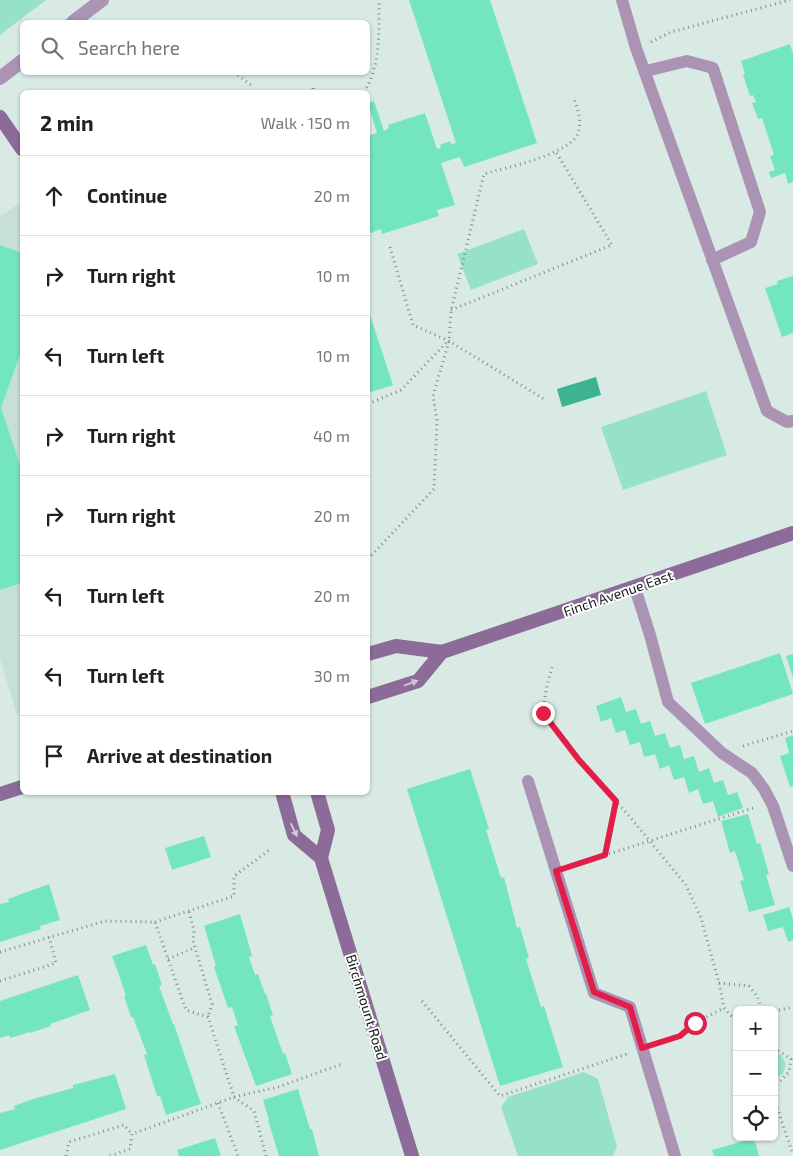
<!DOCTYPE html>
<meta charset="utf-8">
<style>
body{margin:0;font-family:"Exo 2",sans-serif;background:#f2f2f2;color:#222}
.controls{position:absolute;right:15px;bottom:15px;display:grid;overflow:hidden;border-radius:8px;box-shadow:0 1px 4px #0004}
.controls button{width:45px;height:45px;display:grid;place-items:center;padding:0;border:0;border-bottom:1px solid #e0e0e0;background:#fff;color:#222;font:25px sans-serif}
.stop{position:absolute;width:15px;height:15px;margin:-11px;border:4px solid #e11d48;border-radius:50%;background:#fff}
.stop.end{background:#e11d48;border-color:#fff;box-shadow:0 1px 5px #0008}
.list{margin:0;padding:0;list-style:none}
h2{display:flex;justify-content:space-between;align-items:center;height:65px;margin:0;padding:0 20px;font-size:21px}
h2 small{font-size:16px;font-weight:400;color:#767676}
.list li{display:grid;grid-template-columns:32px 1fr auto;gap:15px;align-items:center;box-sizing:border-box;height:80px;padding:0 20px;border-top:1px solid #e0e0e0}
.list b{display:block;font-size:19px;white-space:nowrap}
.list em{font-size:16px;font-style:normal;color:#767676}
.icon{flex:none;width:28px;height:28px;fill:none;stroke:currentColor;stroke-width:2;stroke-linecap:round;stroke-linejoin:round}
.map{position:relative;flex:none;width:793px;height:1156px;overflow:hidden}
.search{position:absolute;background:#fff;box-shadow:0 1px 4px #0004;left:20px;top:20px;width:350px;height:55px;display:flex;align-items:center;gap:12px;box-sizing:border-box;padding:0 18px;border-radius:8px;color:#767676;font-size:19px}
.panel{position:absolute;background:#fff;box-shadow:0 1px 4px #0004;left:20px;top:90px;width:350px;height:705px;border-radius:8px}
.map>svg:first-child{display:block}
.built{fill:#c6e0d6}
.green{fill:#96e2c8}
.water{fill:#3db392}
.building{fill:#74e5c1}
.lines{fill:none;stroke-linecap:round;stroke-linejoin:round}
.path{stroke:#818d89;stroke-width:3;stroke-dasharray:1 4;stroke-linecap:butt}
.service{stroke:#aa93b3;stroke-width:12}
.tertiary{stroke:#aa93b3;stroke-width:14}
.secondary{stroke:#8c6b99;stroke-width:14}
.oneway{fill:#d1c4d6}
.route{stroke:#e11d48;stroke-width:6}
.labels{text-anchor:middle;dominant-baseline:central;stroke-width:4;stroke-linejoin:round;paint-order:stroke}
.street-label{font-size:14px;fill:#131917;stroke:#fff}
</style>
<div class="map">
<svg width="793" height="1156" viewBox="0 0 793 1156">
<rect width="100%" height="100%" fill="#d9eae4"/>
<path class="built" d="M22,202V713L17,715L0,659V216Z"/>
<path class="green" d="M0,0H46L0,35Z
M524,229L538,264L471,290L457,254Z
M706,391L727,455L623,490L601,427Z
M774,1052L781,1055L786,1064L783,1074L774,1078Z
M584,1072L598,1079L617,1147L613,1156H518L501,1107L508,1097Z"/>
<path class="water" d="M596,377L601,395L562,407L557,389Z"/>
<path class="building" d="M409,0H490L537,143L464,167L460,157L441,163L455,205L437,210L439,216L382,234L381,229L368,234V132H369L370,135L377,133L368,103L374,101L384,131L389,128L388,125L425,113L437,149L441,148L440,145L450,141L451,144L456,143Z
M790,44L793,54V182L788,184L785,173L771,178L769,172L775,170L770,156L774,155L762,118L758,119L752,103L756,102L753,95L750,96L743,75L745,74L741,61Z
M0,245L22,253V349L1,408L22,471V583L0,590Z
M793,276V333L782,337L765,288L778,284L777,281Z
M368,309L393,385L368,393Z
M780,653L793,694L705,724L691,683Z
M793,654V678L786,656Z
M621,697L626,712L636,709L641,724L650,721L655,736L665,733L670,748L680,745L684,759L694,756L699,772L709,768L714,783L723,780L728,795L737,792L743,808L718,817L713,801L703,804L698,789L689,793L684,777L674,780L669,765L660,769L655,754L644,757L640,742L630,745L625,730L616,733L611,718L601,722L596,706Z
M793,735V786L790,787L780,756L789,753L785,738Z
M470,769L489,829L486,830L501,878L504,877L517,928L520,927L529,958L526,959L541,1007L544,1006L563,1067L500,1086L407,789Z
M748,814L757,844L760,843L769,874L766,875L775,905L749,912L740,881L744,880L735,851L730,853L721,821Z
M204,836L211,857L172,870L165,848Z
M49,884L60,920L40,926L41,929L0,942V904L9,902L8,899Z
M789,907L793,919V940L788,942L783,927L768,931L763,915Z
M240,914L252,956L249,957L255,975L258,974L265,994H266L273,1015L270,1016L283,1054L285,1053L292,1074L256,1086L234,1026L238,1025L232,1007L228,1008L214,967L216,966L204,926Z
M146,945L153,965L155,964L162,985L159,986L173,1024H174L201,1104L166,1115L160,1096H157L144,1055L147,1054L133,1017H131L124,996L126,995L112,956Z
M78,975L90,1010L50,1024L51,1026L30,1033V1032L10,1038L9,1035L0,1038V1001Z
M115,1074L126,1109L0,1150V1113L15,1109L14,1106L33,1099L73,1088V1085Z
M298,1089L310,1129H312L319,1156H279L268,1120H269L263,1100Z
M215,1138L221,1156H179L177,1150Z
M754,1138L759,1156H714L712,1150Z"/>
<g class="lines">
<path class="path" d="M651,42L671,32L790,0
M203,72L212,75L214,72
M234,72L251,85
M313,88V92
M364,92C381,66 379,30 379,0
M390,247L413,325L449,341L544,399
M451,310L612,245L556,152
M368,404L401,390L448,341
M368,559L434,489L437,420L433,396L449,341L451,311L484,174C505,168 571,154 578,133C582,121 578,110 574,99
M552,667L546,690L543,713L579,760L630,817L686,885L701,918L719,983L724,1008L737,1022
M743,746L793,731
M606,855L616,802
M571,866L756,807
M189,912L194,930L193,941L212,1004L208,1017
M155,922L234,896V876L271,849
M0,952L105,921L155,922L186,1010L208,1017L234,1097L254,1111L266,1156
M168,959L194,948
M0,981L56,963L49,937
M719,983L749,986L757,996L762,1010
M422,1001L500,1096L627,1054
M774,1011L793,1007
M659,1043L680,1036L695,1023L724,1008
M774,1048L791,1059L789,1072L774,1087
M737,1065L734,1071L737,1079
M774,1098L793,1155
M218,1103L238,1156
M66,1156L69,1142L124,1125L132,1134
M110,1156L130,1149L132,1134L234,1097L278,1087L342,1064"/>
<path class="service" d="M622,0L636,48L767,411L787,422L793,421
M646,71L687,61L713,68L760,212L751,242L712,260
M635,588L650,635L668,702L722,753L752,773L764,789L773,806L793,866
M528,781L594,993L630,1007L675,1156"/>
<path class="tertiary" d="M73,22L102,0
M0,78L22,61"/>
<path class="secondary" d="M0,117L22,149
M368,654L396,646L442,652L793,533
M368,697L418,681L442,652
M282,792L294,835L321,858
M317,792L328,830L321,858L412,1156
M0,794L22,787"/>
</g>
<defs><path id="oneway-solid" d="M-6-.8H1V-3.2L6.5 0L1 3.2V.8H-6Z" transform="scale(1.25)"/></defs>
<g class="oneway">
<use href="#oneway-solid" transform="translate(411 683) rotate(-20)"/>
<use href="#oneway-solid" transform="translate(294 830) rotate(65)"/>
</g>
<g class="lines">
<path class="route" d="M543,713L579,760L616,801L605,855L556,871L594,992L630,1007L642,1048L680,1036L695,1023"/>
</g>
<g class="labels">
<g class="street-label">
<text transform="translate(618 593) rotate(-19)">Finch Avenue East</text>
<text transform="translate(367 1007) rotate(73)">Birchmount Road</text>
</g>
</g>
</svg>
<div class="controls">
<button>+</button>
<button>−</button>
<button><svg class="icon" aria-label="locate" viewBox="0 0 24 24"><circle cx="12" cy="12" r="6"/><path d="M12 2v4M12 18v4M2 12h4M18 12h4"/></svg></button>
</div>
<div class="stop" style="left:695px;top:1023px"></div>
<div class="stop end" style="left:543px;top:713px"></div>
<div class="search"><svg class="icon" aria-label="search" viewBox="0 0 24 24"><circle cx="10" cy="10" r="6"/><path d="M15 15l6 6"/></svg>Search here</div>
<section class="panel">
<h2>2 min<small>Walk · 150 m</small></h2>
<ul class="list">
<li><svg class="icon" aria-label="ahead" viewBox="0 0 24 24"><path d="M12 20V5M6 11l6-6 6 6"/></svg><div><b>Continue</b></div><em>20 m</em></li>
<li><svg class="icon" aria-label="right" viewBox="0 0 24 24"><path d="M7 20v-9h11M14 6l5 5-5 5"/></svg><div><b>Turn right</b></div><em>10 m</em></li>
<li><svg class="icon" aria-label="left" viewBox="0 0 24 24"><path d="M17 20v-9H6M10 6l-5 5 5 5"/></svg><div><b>Turn left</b></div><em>10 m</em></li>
<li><svg class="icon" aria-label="right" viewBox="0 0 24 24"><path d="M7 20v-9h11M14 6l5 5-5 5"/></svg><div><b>Turn right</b></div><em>40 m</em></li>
<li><svg class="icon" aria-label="right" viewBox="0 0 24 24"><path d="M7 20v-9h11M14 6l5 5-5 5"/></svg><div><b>Turn right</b></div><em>20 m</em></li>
<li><svg class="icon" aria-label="left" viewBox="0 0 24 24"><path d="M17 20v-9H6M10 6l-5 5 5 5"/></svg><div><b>Turn left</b></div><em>20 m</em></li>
<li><svg class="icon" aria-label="left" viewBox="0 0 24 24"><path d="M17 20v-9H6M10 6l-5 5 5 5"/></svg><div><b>Turn left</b></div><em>30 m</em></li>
<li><svg class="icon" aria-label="arrive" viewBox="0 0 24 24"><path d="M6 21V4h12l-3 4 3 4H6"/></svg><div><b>Arrive at destination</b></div></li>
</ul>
</section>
</div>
